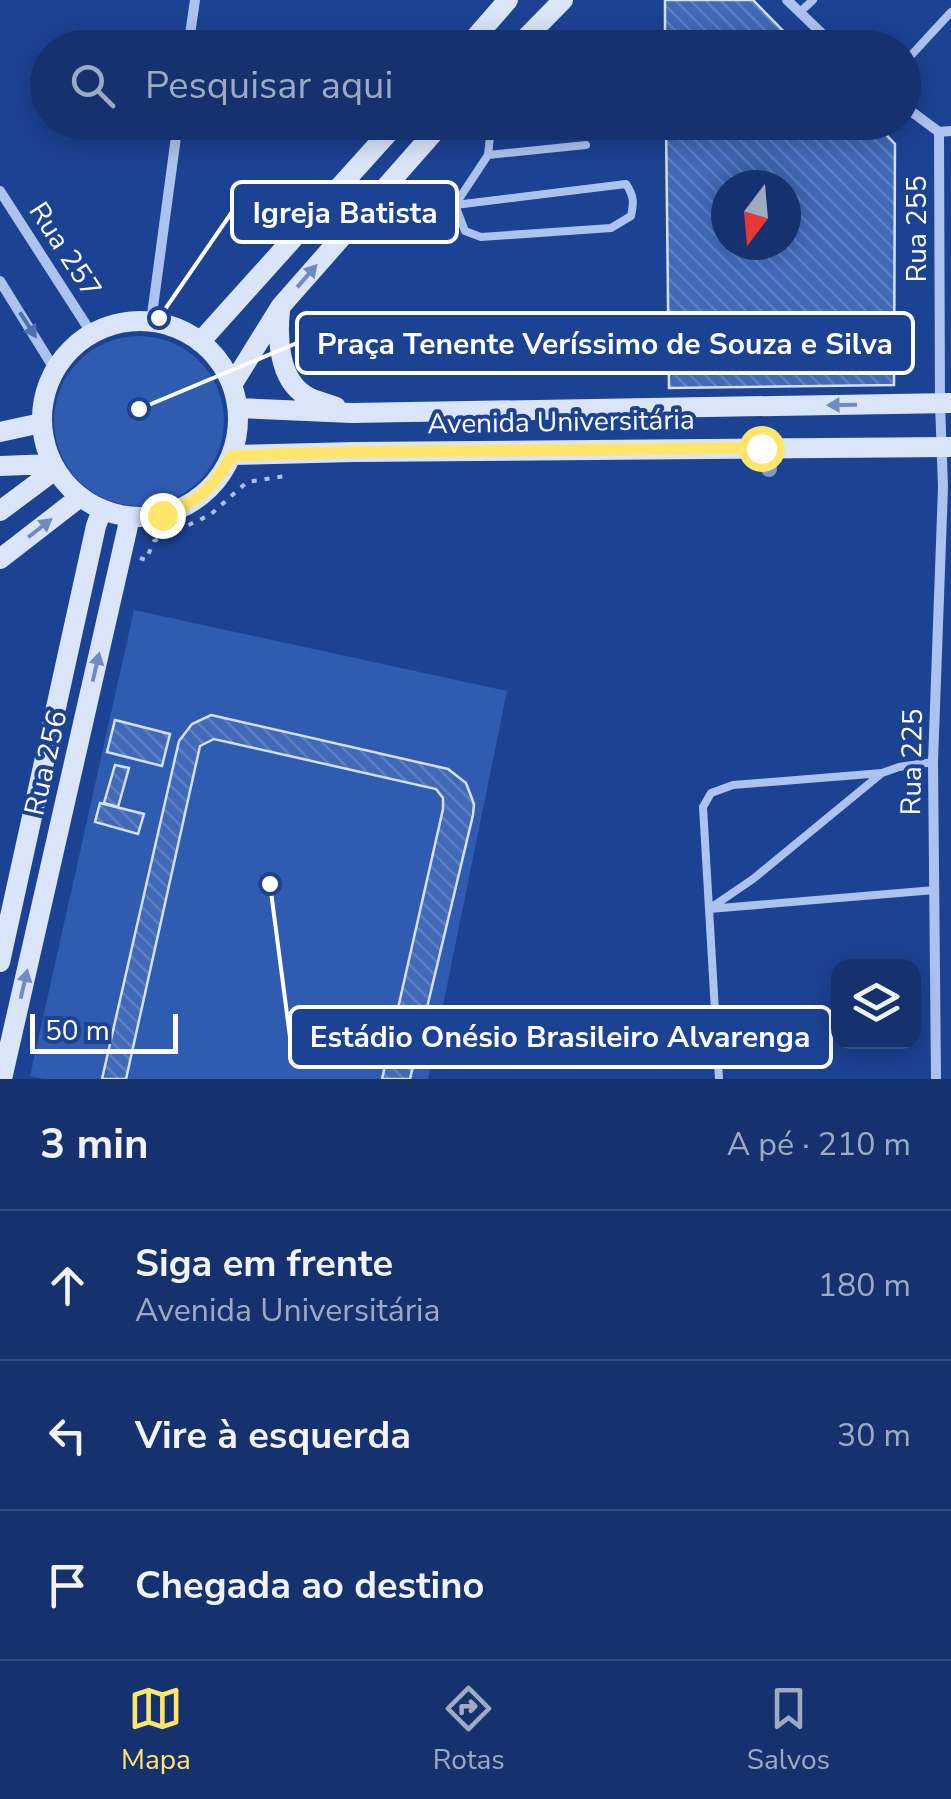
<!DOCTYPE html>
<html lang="pt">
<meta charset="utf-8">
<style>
body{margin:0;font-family:"Nunito Sans",sans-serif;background:#223e76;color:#f1f3f6}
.controls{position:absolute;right:30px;bottom:30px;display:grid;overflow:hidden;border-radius:20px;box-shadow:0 5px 25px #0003}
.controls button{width:90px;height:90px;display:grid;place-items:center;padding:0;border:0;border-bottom:2px solid #344d81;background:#15326e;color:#f1f3f6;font:50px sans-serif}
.compass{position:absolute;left:711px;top:170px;width:90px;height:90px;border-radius:50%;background:#15326e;box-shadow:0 5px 25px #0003;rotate:196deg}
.scale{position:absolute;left:30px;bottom:25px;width:148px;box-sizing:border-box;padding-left:10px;border:5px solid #fff;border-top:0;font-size:28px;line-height:35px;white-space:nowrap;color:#fff;-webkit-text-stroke:8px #1c4293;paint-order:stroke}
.stop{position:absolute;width:30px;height:30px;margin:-22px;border:8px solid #ffe56b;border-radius:50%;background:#fff}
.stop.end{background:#ffe56b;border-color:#fff;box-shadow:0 2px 10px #0008}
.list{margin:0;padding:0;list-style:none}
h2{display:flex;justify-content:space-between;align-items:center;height:130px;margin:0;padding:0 40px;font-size:42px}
h2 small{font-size:32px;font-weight:400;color:#9daac2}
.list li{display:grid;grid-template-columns:65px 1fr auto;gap:30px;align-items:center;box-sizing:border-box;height:150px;padding:0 40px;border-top:2px solid #344d81}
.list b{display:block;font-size:38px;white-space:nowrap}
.list p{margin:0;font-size:32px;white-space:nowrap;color:#9daac2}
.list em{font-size:32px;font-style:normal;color:#9daac2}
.icon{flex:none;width:55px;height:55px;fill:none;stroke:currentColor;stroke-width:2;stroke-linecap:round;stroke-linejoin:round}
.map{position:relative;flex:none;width:951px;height:1079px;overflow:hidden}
.search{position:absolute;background:#15326e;box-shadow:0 5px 25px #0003;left:30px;right:30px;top:30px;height:110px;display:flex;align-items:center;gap:25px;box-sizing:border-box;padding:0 35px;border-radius:55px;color:#9daac2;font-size:38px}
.sheet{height:580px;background:#15326e}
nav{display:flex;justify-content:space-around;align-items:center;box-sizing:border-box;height:140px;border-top:2px solid #344d81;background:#15326e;font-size:28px;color:#9daac2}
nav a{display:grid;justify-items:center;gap:5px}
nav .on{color:#ffe56b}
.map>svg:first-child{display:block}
.green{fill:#2f5bb1}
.building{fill:url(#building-back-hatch);stroke:#d3e1fa;stroke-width:2.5;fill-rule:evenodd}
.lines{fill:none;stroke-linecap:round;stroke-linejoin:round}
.path{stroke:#adc3ef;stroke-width:4;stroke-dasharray:5 8;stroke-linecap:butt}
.lane{stroke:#adc3ef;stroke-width:8}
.street{stroke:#adc3ef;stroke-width:10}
.secondary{stroke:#dae5fa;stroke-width:20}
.tree{fill:#8199cc}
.oneway{fill:#718bc1}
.oneway2{fill:#4f6fb3}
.route{stroke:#ffe56b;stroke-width:12}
.labels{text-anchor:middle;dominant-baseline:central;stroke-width:8;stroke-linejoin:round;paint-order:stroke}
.street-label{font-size:28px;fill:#fff;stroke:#1c4293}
.leader{fill:none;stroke:#fff;stroke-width:4}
.callout-dot{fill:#fff;stroke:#1c4293;stroke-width:4}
.callout{fill:#1c4293;stroke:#fff;stroke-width:4}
.callout-label{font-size:30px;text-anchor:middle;font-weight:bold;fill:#fff}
</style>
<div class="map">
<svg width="951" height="1079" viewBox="0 0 951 1079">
<defs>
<pattern id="building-back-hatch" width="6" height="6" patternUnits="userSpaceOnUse" patternTransform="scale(2.5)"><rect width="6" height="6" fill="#4069b8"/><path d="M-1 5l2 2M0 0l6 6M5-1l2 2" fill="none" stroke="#5d80c3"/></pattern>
</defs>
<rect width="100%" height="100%" fill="#1c4293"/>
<path class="green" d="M54 421a85 85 0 1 1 170 0a85 85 0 1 1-170 0Z
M134,610L507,691L428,1079H43L30,1076Z"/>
<path class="building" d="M665,0H753L800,48H665Z
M666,122H874L895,144L894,385L669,388ZM726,185H786V245H726Z
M211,715L448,769L466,783L474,804L473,815L410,1079H382L443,809V798L436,789L214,739L200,746L126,1079H102L179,741L192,724Z
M115,720L170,734L162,766L107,752Z
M115,765L129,768L118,807L104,803Z
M100,803L144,814L138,834L95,822Z"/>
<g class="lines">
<path class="path" d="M140,558L146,560L154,541L210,515L247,482L286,476L287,473"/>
<path class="lane" d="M800,12L813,0
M904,63L951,12
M488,155L586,145
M626,184C634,196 634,202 631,216L611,228L481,237L465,231L455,205Z
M455,205L488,155L491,128L486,122
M882,773L733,785L711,793L703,807L709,909L935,890
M719,1079L709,909L753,879L882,773L899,767L933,762"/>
<path class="street" d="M787,0L837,48
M188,48L195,0
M904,106L939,132L951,131
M0,191L92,334
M0,281L55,370
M151,322L178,122
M936,1079L933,762L943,487L940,403L939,132"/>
<path class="secondary" d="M466,48L508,0
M516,48L563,0
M280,311C277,338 279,379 305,395C314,401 327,403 336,407
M42 419a98 98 0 1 1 196 0a98 98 0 1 1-196 0Z
M200,342L398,122
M232,385L281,306L443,122
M238,408L352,413L951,403
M0,432L41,423
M232,455L354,452L951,447
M0,466L52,464
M0,511L55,470
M0,559L80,497
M0,962L96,526L102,510
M2,1079L130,517"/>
</g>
<circle class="tree" cx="769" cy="469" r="8"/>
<defs><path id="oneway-solid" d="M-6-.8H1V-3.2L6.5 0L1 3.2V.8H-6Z" transform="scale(2.5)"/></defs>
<g class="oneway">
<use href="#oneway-solid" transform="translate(307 276) rotate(-49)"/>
<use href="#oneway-solid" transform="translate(842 405) rotate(179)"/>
<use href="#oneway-solid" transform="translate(40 528) rotate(-38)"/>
<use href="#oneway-solid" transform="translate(96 667) rotate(-77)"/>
<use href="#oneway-solid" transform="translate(24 984) rotate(-77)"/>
</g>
<use class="oneway2" href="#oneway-solid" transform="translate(28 325) rotate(57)"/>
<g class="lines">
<path class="route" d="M162,515C200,500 210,491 232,456L354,452L761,448"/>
</g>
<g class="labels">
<g class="street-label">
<text transform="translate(917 229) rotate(-90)">Rua 255</text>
<text transform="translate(65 250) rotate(57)">Rua 257</text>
<text transform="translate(561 422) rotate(-1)">Avenida Universitária</text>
<text transform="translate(912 762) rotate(-89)">Rua 225</text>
<text transform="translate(46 763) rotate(-77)">Rua 256</text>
</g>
</g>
<path class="leader" d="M159 318L232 212M139 409L297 343M270 884L290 1037"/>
<g class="callout-dot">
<circle cx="159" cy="318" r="10"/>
<circle cx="139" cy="409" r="10"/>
<circle cx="270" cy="884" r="10"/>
</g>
<g class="callout">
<rect x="232" y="182" width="225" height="60" rx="10"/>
<rect x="297" y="313" width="616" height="60" rx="10"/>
<rect x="290" y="1007" width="541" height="60" rx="10"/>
</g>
<g class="callout-label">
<text x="345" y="223">Igreja Batista</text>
<text x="605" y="354">Praça Tenente Veríssimo de Souza e Silva</text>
<text x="560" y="1047">Estádio Onésio Brasileiro Alvarenga</text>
</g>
</svg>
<div class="controls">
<button><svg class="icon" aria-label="layers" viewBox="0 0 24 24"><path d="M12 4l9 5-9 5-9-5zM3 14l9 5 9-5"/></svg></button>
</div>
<svg class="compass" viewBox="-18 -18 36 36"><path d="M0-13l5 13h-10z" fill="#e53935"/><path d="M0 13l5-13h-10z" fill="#9daac2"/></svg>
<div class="scale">50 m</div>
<div class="stop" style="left:761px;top:448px"></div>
<div class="stop end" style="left:162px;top:515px"></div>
<div class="search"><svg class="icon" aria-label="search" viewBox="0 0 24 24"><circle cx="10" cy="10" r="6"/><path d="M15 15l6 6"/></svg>Pesquisar aqui</div>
</div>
<section class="sheet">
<h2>3 min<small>A pé · 210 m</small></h2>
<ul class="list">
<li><svg class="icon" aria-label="ahead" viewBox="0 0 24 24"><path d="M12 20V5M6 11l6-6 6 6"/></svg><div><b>Siga em frente</b><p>Avenida Universitária</p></div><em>180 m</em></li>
<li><svg class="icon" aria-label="left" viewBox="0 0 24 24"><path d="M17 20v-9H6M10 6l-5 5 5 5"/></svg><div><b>Vire à esquerda</b></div><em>30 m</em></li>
<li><svg class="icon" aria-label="arrive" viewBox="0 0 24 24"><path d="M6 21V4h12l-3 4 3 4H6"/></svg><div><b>Chegada ao destino</b></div></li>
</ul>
</section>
<nav>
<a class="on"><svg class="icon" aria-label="map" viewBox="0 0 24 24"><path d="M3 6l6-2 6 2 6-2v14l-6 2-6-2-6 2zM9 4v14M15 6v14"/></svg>Mapa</a>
<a><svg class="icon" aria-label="directions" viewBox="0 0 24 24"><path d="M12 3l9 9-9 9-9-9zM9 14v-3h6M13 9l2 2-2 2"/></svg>Rotas</a>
<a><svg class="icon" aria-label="saved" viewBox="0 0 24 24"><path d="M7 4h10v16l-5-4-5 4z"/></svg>Salvos</a>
</nav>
